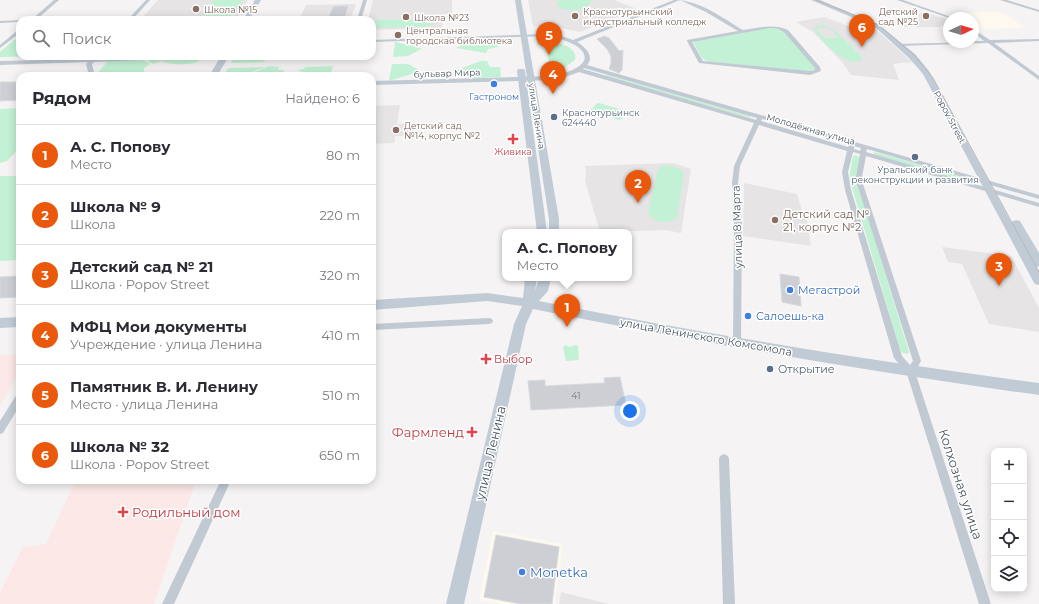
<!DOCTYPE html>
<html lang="ru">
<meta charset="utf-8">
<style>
body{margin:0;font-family:Montserrat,sans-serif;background:#f7f7f7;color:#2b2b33}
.controls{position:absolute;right:12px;bottom:12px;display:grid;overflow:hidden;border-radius:8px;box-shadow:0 2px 10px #0003}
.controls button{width:36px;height:36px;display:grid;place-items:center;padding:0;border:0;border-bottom:1px solid #e1e1e2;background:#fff;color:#2b2b33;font:20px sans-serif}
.compass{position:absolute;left:943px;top:12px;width:36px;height:36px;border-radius:50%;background:#fff;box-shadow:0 2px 10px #0003;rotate:86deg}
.you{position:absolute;left:630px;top:411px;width:14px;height:14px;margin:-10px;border:3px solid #fff;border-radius:50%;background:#1a73e8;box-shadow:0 0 0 6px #1a73e833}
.badge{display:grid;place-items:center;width:26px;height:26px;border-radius:50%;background:#ea580c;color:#fff;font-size:13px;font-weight:700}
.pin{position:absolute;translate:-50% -33px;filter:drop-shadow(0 1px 2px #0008)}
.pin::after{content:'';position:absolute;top:21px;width:14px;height:12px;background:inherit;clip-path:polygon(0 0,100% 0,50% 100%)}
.popup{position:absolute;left:502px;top:229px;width:130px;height:52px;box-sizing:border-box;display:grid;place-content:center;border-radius:8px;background:#fff;filter:drop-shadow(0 1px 3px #0005);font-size:13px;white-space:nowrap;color:#7c7c81}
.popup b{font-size:15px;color:#2b2b33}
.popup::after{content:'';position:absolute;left:50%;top:100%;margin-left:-8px;border:8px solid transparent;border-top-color:#fff}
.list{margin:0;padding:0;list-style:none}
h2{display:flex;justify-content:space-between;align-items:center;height:52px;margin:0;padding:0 16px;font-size:17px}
h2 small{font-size:13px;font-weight:400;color:#7c7c81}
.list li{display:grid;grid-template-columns:26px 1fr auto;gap:12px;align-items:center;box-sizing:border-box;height:60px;padding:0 16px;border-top:1px solid #e1e1e2}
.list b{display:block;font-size:15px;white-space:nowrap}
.list p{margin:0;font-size:13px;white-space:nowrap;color:#7c7c81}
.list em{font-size:13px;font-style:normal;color:#7c7c81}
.icon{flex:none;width:22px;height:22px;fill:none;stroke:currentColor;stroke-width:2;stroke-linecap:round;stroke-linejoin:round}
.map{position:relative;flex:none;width:1039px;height:604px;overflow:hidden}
.search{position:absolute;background:#fff;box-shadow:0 2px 10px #0003;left:16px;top:16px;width:360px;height:44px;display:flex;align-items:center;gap:10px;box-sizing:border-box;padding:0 14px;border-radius:12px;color:#7c7c81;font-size:15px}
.panel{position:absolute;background:#fff;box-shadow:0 2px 10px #0003;left:16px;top:72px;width:360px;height:412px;border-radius:12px}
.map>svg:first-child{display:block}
.commercial{fill:#fdf9ef}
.education{fill:#e6e4e5}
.medical{fill:#fce8e6}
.green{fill:#c3f1d5;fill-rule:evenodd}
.building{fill:#cdcfd5;stroke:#d7d9de}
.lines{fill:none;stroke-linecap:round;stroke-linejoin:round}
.street{fill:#c1cad2;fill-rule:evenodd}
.secondary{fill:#c1cbd6;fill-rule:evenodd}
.tram{stroke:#b5b8bd;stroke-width:1}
.education-dot{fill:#8d6e63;stroke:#fff;stroke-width:1.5}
.shop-dot{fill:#3f7fe0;stroke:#fff;stroke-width:1.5}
.service-dot{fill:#5c6f8a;stroke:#fff;stroke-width:1.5}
.health-dot{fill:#e0444e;stroke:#fff;stroke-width:1.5}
.labels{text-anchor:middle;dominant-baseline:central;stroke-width:3;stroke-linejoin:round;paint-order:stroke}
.far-education-label{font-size:9px;fill:#785e54;stroke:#fff;text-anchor:start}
.far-street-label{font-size:9px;fill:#4a5661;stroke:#fff}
.far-shop-label{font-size:9px;fill:#366cbe;stroke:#fff}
.far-service-label{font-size:9px;fill:#4e5e75;stroke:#fff;text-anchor:start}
.far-health-label{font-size:9px;fill:#be3a42;stroke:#fff}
.number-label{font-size:9px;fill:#6b747e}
.education-label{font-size:11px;fill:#785e54;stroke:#fff;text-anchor:start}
.street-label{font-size:11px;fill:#4a5661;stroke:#fff}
.shop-label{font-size:11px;fill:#366cbe;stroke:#fff;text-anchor:start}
.health-label{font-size:11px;fill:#be3a42;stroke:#fff;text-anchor:start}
.service-label{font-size:11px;fill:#4e5e75;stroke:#fff;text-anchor:start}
.near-health-label{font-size:13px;fill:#be3a42;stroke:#fff;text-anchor:end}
.near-street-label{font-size:13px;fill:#4a5661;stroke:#fff}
.near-shop-label{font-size:13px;fill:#366cbe;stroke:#fff;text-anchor:start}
</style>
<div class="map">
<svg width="1039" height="604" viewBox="0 0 1039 604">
<rect width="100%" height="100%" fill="#f5f3f3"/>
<path class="commercial" d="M970,12H1002L1026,28L982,29L973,23V18H966L962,15Z
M493,531L563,544L555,604H500L479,600Z"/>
<path class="education" d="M158,0H248L236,20H140Z
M373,0H452V14H443L442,28L372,30V20H368Z
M528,0H614L637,9L580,32L561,28L533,26Z
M356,4L350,20H299L306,5Z
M924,12L949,20V22L939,27H904L898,24Z
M824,17L857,29L871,25L912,62L893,64L899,80L851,75L843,63L813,32L796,22Z
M400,105L397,124L420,123L419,136H395L394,143L372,144V106Z
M674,163L691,169L681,233L665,230L600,232L585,181L586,173L585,166Z
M744,183L797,194L802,211L806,215L811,246L743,236Z
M942,247L1011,256L1039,308V332L989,324L962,264L948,262Z
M561,592L609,604H559Z"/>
<path class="medical" d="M20,354V371L0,405V355Z
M76,480H196L154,604H0V593L23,547L46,544Z"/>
<path class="green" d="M214,0H243C233,16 226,23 205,18L203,15Z
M560,0H592L586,8L573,11L559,8L557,4Z
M428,19L433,21L434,24L424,27L377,28L372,27V22L379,20Z
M823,25L837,32L861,56L862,60C845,69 823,41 814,30L816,26ZM819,27L830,29L839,38H825L817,30Z
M771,28L779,29L784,31L816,68L815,70L809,71L709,62L702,58L693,42L696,41Z
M20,35V56H58L0,57V52Z
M497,39L498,47L488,49L486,53L456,48L473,40Z
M537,41C548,41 579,43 575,60L564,68L544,72L543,67L550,66L545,45H538Z
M395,42L421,48V49L408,56L393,57Z
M235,56H255L266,62L231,63Z
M196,58L200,60C194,66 168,65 161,61L153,64L147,60Z
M143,60L150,64L144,68V73L134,76H95L108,61Z
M481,61H487L490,67H500L501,77L476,78L456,72V70Z
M392,64H408L419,70L418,72L389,81Z
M269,66L279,67L278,70H284L281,76H246Z
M333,66L330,76H316L297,70L304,69L305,67Z
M265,67L241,76H224L228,68Z
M607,75L750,116L751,118L605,77Z
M599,103L626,111L628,113L622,119L619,120L590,111L596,104Z
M20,108V147L7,161L0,163V109Z
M875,152L971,179L973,184L873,155Z
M856,155L860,158L858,185L909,352L908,354L903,353L900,350L851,184L850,173L853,156Z
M670,165L680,169L684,173L677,218C668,225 653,223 648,212L658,169L662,166Z
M0,176H20V260L0,261Z
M565,345L570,347L575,345L578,346L579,360L566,361L563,348Z"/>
<path class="building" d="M340,6H348L344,19H328L333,7Z
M604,36L609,38L619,51L623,50L622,70L619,73L609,69L611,63V56L607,49L597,39Z
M0,82H20V100L0,101Z
M780,274L799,277L801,306L782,302Z
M20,276V297L0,298V277Z
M620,377L626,405L531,410L528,381L545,380V386L605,383L604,378Z
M496,535L559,547L552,604H521L484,597Z"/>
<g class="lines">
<path class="street" d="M54,0H59L36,20H31Z
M146,0H150L132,20H128L129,18L54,20L56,19L131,16Z
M363,0H367L361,20H357Z
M674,0C700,0 722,18 743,30C759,28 773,23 788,30L820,67L821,71L810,75L699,63L687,41V40L738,31L706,12L680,0L577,42C585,47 595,56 587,65L1039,195V199L867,149L866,152L1039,203V207L866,156L862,177L863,184L921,361L915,372L991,604H979L907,374L894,358L845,190L842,172L847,151L759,125L740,166L738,183L742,223L741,343L740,345H734L733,343L734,223L732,183L734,166L754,123L579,72L571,75L552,80L372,85V81L552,76C602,66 590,44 548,36L372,42V40L548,34L565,37L573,40ZM771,28L779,29L784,32L815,68V70L810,71L703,61L692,42ZM584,68L757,118L756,120L583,69ZM762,119L849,144L848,147L761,121ZM854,146L861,148L860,151L854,149ZM853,152L860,154L856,177L857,184L913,361L910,365L902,356L851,190L848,172Z
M897,0H903L954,18H949Z
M1000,0H1007L1039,10V12Z
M20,20V22L0,23V21L20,20H21Z
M973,29L990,40L1039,39V41L994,43L1039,76V80L988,43L898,46L896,45L898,44L973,42V41H984L973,32Z
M18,30H20V33L0,48V45Z
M177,56H227L225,57L94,62L92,64L95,76H89L86,64L88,62L0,65V61L91,59L94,57L96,59Z
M213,73L215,74V76H195L198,74Z
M489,318L492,319L493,321L492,323L489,324L372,330V324Z
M20,393V405L3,433L0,434V421L17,394Z
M724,454L728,456L729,459L735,604H723L719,459L720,456Z
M221,480H231L174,604H162Z"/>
<path class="secondary" d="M255,0H261L249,20H243Z
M515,0H521L559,219V232H549V219Z
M811,0H820L879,25L915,54L929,71L1011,222L1016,220L1020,221L1039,253V267L1036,266L1039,271V285L1035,284L1033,281L923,74L909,58L875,27Z
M221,56H229L217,76H209Z
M518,69H524L525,71L547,232H537L517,71Z
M525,278H537L535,291L539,278H551L548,291L539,301C705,334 871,361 1039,383V395C869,372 701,343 533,309L526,324L464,604H446L514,324L522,306L487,301L372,310V300L487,293L523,298Z
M20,317V327L0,328V318Z"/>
<path class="tram" d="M816,0L879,25L915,56L933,78L1039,272"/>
</g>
<g class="education-dot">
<circle cx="196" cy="9" r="4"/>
<circle cx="575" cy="16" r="4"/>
<circle cx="926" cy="16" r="4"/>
<circle cx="406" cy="17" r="4"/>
<circle cx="398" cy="35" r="4"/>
<circle cx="396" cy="130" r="4"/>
<circle cx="775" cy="220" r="4"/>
</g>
<g class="shop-dot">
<circle cx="494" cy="84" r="4"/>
<circle cx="790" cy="290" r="4"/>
<circle cx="748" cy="316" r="4"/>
<circle cx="522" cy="572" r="4"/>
</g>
<g class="service-dot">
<circle cx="554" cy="117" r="4"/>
<circle cx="915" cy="157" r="4"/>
<circle cx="770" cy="369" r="4"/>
</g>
<g class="health-dot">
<path d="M511 133h4v4h4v4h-4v4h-4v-4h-4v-4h4z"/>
<path d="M484 353h4v4h4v4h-4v4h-4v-4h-4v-4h4z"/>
<path d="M470 426h4v4h4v4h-4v4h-4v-4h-4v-4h4z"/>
<path d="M121 506h4v4h4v4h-4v4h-4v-4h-4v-4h4z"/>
</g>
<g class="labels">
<g class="far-education-label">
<text x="204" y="9">Школа №15</text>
<text x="583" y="11">Краснотурьинский<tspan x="583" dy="10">индустриальный колледж</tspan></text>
<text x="918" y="11" text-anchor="end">Детский<tspan x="918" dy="10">сад №25</tspan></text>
<text x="414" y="17">Школа №23</text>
<text x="406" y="30">Центральная<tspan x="406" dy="10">городская библиотека</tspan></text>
<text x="404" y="125">Детский сад<tspan x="404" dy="10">№14, корпус №2</tspan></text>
</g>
<g class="far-street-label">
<text transform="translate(447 73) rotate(-2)">бульвар Мира</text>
<text transform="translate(537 116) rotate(81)">улица Ленина</text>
<text transform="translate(950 117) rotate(62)">Popov Street</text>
<text transform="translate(811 129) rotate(16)">Молодёжная улица</text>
</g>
<g class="far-shop-label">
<text x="494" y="96">Гастроном</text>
</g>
<g class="far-service-label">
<text x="562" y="112">Краснотурьинск<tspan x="562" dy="10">624440</tspan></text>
<text x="915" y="169" text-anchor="middle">Уральский банк<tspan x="915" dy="10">реконструкции и развития</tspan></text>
</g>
<g class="far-health-label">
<text x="513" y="151">Живика</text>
</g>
<g class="number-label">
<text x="576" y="395">41</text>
</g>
<g class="education-label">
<text x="783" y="214">Детский сад №<tspan x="783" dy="13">21, корпус №2</tspan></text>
</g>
<g class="street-label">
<text transform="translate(737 227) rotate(-92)">улица 8 Марта</text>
<text transform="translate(706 337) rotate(10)">улица Ленинского Комсомола</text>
</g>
<g class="shop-label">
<text x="798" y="290">Мегастрой</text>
<text x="756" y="316">Салоешь-ка</text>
</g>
<g class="health-label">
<text x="494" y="359">Выбор</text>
</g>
<g class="service-label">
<text x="778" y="369">Открытие</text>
</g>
<g class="near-health-label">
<text x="464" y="432">Фармленд</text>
<text x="132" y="512" text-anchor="start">Родильный дом</text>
</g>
<g class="near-street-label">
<text transform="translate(490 453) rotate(-77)">улица Ленина</text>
<text transform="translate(961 484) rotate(72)">Колхозная улица</text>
</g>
<g class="near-shop-label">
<text x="530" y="572">Monetka</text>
</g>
</g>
</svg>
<div class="controls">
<button>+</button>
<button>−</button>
<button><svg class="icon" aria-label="locate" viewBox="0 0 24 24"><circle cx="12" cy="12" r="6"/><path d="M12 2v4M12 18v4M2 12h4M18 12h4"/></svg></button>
<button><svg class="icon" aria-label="layers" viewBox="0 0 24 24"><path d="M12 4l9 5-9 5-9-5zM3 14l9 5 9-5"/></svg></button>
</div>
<svg class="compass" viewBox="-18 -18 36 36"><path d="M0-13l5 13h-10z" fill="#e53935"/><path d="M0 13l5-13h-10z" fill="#7c7c81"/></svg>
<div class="you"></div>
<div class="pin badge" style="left:567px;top:327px">1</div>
<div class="popup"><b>А. С. Попову</b>Место</div>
<div class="pin badge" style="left:638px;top:203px">2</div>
<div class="pin badge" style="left:999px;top:286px">3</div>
<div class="pin badge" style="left:553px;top:94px">4</div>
<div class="pin badge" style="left:549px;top:55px">5</div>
<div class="pin badge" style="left:862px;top:47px">6</div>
<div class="search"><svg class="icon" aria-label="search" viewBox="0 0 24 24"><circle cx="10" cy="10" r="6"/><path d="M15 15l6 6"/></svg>Поиск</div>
<section class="panel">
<h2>Рядом<small>Найдено: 6</small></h2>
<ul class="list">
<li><span class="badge">1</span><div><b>А. С. Попову</b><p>Место</p></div><em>80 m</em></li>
<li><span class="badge">2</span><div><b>Школа № 9</b><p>Школа</p></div><em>220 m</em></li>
<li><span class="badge">3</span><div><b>Детский сад № 21</b><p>Школа · Popov Street</p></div><em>320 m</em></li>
<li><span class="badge">4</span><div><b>МФЦ Мои документы</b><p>Учреждение · улица Ленина</p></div><em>410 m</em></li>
<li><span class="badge">5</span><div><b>Памятник В. И. Ленину</b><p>Место · улица Ленина</p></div><em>510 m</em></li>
<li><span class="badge">6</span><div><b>Школа № 32</b><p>Школа · Popov Street</p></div><em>650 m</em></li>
</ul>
</section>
</div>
